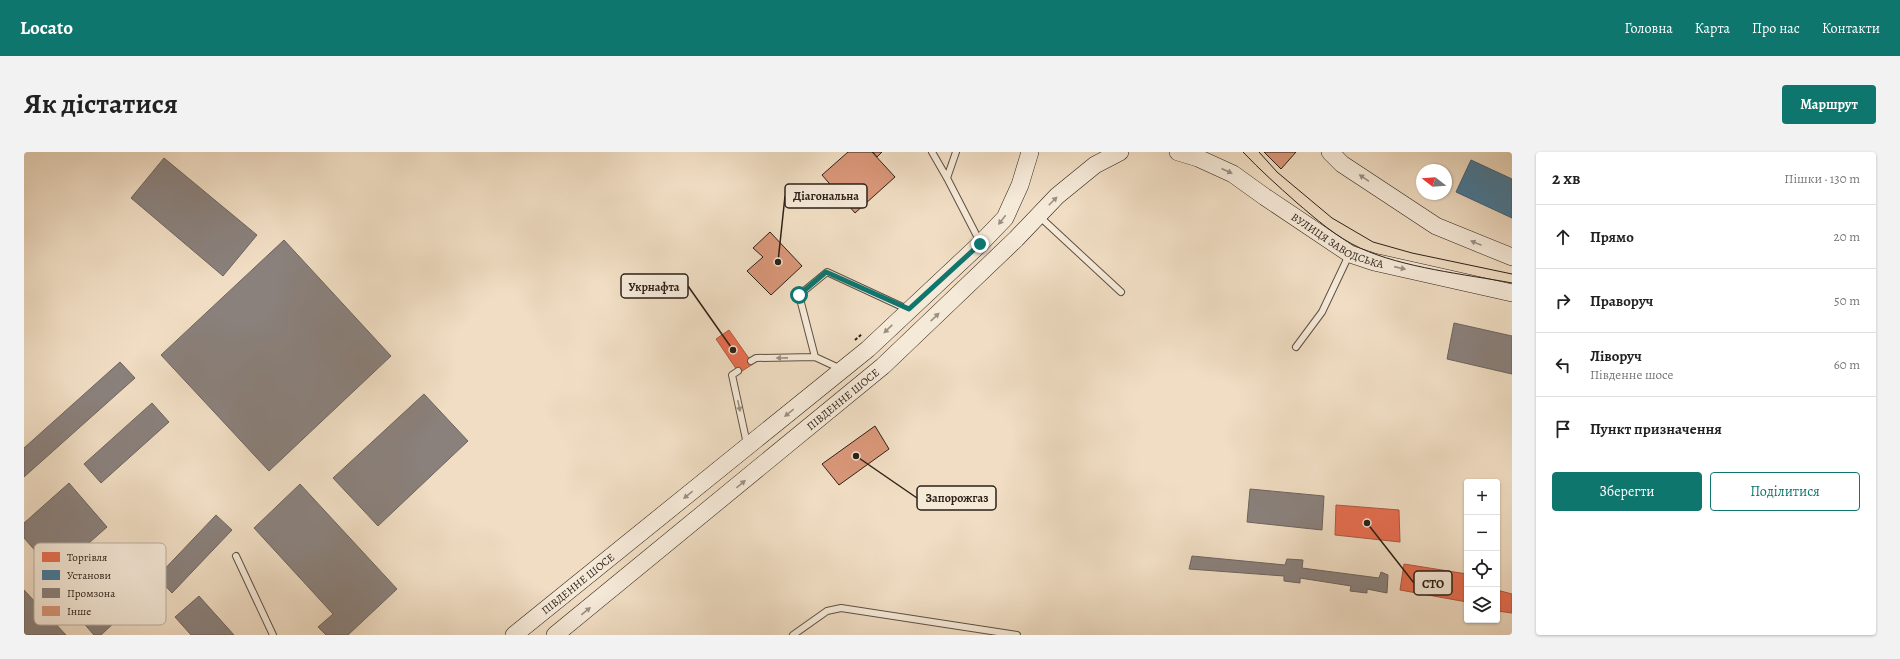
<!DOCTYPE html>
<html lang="uk">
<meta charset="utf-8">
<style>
body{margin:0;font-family:Alegreya,serif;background:#f2f2f2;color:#222}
.controls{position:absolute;right:12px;bottom:12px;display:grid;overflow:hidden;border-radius:4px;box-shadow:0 1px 3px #0004}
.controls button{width:36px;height:36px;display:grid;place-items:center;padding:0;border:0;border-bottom:1px solid #e0e0e0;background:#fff;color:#222;font:20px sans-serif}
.compass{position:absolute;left:1392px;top:12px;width:36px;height:36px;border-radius:50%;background:#fff;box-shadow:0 1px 3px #0004;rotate:287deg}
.stop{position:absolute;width:12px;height:12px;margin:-9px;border:3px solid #0f766e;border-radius:50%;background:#fff}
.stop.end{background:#0f766e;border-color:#fff;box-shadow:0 1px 4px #0008}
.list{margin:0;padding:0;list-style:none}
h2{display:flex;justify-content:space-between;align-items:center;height:52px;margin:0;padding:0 16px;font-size:17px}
h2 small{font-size:13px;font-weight:400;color:#767676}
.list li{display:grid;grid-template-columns:26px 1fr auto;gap:12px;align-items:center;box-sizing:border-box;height:64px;padding:0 16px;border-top:1px solid #e0e0e0}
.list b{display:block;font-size:15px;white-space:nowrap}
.list p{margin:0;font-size:13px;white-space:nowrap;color:#767676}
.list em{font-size:13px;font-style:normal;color:#767676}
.actions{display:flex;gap:8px;padding:12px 16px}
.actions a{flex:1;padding:9px 0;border:1px solid #0f766e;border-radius:4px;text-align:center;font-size:14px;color:#0f766e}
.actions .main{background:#0f766e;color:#fff}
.icon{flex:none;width:22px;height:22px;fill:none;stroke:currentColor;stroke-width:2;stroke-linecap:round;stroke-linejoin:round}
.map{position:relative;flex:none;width:1488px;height:483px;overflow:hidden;border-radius:4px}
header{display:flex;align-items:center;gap:24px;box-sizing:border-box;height:56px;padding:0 20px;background:#0f766e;color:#fff}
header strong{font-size:19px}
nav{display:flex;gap:22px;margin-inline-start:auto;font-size:14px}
.intro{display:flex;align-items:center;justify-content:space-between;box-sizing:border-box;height:96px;padding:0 24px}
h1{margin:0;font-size:28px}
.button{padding:10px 18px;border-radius:4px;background:#0f766e;color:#fff;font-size:14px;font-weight:700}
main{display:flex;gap:24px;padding:0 24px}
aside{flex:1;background:#fff;border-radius:4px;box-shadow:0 1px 3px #0004}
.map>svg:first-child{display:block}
.shops{fill:#e76f51;stroke:#af5840}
.public{fill:#457b9d;stroke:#3e6075}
.industry{fill:#8a817c;stroke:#6e645e}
.building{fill:#d99779;stroke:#2d2117}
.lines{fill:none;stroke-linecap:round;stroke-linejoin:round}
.service-casing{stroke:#5e5042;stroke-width:8}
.secondary-casing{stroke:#2d2117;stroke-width:18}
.path{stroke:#2d2117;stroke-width:2;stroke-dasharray:3 2;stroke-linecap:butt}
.service{stroke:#f5e9d8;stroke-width:6}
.secondary{stroke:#f5e9d8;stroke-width:17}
.tram{stroke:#2d2117;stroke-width:1}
.oneway{fill:#9b8f81}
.route{stroke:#0f766e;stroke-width:5}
.labels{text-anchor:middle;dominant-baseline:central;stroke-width:4;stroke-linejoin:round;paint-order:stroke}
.street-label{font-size:11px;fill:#2d2117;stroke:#f5e9d8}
.key{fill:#f5e9d8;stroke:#b9ad9e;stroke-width:1}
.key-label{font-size:11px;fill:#2d2117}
.leader{fill:none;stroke:#2d2117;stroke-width:1.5}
.callout-dot{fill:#2d2117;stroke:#f5e9d8;stroke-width:1.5}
.callout{fill:#f5e9d8;stroke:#2d2117;stroke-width:1.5}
.callout-label{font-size:12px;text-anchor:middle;font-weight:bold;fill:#2d2117}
</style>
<header>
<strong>Locato</strong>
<nav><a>Головна</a><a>Карта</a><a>Про нас</a><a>Контакти</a></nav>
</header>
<div class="intro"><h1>Як дістатися</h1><a class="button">Маршрут</a></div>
<main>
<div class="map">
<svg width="1488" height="483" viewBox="0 0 1488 483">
<rect width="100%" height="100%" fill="#f0ddc3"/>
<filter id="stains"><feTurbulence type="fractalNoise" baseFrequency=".005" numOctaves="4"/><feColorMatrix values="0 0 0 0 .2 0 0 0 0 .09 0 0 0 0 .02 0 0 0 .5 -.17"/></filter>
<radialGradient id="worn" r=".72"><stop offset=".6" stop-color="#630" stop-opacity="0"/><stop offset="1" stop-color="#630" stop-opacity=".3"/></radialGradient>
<path class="shops" d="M705,178L729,212L715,221L692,187Z
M1312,353L1375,358L1376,390L1311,383Z
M1380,412L1443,422V450L1376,438Z
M1473,438L1488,442V461L1473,459Z"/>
<path class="public" d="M1447,8L1488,27V66L1432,40Z"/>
<path class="industry" d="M140,6L233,83L199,124L107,46Z
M260,88L367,204L245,319L137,203Z
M1430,171L1488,184V222L1423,207Z
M96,210L111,226L0,325V296Z
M400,242L444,289L354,374L309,326Z
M128,251L145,270L77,331L60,312Z
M45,331L83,375L31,421L0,386V371Z
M276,332L373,437L324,483H302L294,475L309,462L230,376Z
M1226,337L1300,344L1298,378L1223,370Z
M192,363L208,378L148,441L133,425Z
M1168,404L1261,413L1263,407L1279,408L1278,416L1355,426L1357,420L1364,423L1363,441L1343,437V441L1326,439L1327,434L1276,426V431L1260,429V424L1165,417Z
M0,438L42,483H0Z
M67,441L92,469L77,483H70L48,458Z
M175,444L210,483H167L151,465Z"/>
<path class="building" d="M824,0H848L871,25L831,61L798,23Z
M849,0H858L853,5Z
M1240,0H1272L1257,17Z
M746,80L778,114L747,143L723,119L739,105L729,96Z
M851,274L865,297L815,333L798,312Z"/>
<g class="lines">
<g class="service-casing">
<path id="service" d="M908,0L923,26L956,90
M923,26L932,0
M1016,65L1097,140
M1272,195L1298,160L1325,103
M727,209L732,206L791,205
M817,217L791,205L775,143L803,120L883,157
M714,219L708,223L723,292
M212,404L249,483
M769,483L803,459L817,456L993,483"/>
</g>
<g class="secondary-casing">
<g id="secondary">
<path id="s1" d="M1154,0L1174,6L1209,22L1241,45L1326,102L1350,110L1488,141"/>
<path d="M1306,0L1318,12L1412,74L1488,105"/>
<path id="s2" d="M490,483L844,197L956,92L981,66L996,33L1006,0"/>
<path id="s3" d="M531,483L859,214L992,87L1033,44L1071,13L1096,0"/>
</g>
</g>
<path class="path" d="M831,188L838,182"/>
<use href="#service" class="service"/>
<use href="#secondary" class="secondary"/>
<path class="tram" d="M1219,0C1236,18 1254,34 1272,50C1292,67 1312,85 1336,96C1380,116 1440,122 1488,131
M1235,0L1253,20L1308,66L1349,90L1388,101L1488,122"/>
</g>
<defs><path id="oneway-solid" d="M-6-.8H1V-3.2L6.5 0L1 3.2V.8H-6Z"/></defs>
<g class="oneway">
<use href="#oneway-solid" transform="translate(1203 19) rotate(25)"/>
<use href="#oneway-solid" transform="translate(1340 26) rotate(-146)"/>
<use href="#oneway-solid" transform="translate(1029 49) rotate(-45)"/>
<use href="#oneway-solid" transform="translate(978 68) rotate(128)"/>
<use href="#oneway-solid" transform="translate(1452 91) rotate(-158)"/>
<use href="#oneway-solid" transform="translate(1376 116) rotate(13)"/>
<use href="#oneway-solid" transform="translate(911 165) rotate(-44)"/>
<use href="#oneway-solid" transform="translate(864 177) rotate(136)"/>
<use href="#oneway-solid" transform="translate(758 206) rotate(179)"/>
<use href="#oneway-solid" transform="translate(715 254) rotate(78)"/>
<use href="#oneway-solid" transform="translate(765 261) rotate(141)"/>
<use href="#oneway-solid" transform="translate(717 332) rotate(-40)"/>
<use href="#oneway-solid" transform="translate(664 343) rotate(141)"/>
<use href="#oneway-solid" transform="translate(562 459) rotate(-39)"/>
</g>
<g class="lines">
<path class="route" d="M775,143L802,120L885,157L956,92"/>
</g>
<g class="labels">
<g class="street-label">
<text stroke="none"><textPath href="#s1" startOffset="184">ВУЛИЦЯ ЗАВОДСЬКА</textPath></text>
<text stroke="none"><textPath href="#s3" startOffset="372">ПІВДЕННЕ ШОСЕ</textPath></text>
<text stroke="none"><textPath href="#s2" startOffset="82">ПІВДЕННЕ ШОСЕ</textPath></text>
</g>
</g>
<rect x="10" y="391" width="132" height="82" rx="6" class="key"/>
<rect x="18" y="400" width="18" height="10" fill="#e76f51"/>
<rect x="18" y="418" width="18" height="10" fill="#457b9d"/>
<rect x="18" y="436" width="18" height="10" fill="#8a817c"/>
<rect x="18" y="454" width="18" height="10" fill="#d99779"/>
<g class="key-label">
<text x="43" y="409">Торгівля</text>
<text x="43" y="427">Установи</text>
<text x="43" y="445">Промзона</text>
<text x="43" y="463">Інше</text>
</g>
<path class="leader" d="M754 110L761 44M709 198L664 134M832 304L893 346M1343 371L1390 431"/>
<g class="callout-dot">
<circle cx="754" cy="110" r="4"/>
<circle cx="709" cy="198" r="4"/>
<circle cx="832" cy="304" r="4"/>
<circle cx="1343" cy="371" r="4"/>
</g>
<g class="callout">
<rect x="761" y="32" width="82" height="24" rx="4"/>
<rect x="597" y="122" width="67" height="24" rx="4"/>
<rect x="893" y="334" width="79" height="24" rx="4"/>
<rect x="1390" y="419" width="38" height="24" rx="4"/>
</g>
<g class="callout-label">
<text x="802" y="48">Діагональна</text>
<text x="630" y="139">Укрнафта</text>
<text x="933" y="350">Запорожгаз</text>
<text x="1409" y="436">СТО</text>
</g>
<rect width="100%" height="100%" filter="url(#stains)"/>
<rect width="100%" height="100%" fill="url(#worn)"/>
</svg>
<div class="controls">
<button>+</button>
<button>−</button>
<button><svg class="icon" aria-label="locate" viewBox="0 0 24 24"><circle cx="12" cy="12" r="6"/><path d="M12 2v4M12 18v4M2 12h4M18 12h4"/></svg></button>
<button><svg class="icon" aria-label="layers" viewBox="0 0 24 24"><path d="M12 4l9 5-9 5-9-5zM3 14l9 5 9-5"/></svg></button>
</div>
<svg class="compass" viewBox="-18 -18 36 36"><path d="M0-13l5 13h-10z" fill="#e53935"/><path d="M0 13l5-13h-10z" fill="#767676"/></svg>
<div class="stop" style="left:775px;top:143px"></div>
<div class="stop end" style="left:956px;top:92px"></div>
</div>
<aside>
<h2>2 хв<small>Пішки · 130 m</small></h2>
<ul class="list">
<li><svg class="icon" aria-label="ahead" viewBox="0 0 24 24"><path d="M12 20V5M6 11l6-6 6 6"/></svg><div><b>Прямо</b></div><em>20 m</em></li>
<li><svg class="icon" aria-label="right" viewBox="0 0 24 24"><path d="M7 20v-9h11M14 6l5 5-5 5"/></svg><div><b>Праворуч</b></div><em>50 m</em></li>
<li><svg class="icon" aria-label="left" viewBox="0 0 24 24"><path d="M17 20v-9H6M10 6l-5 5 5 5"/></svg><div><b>Ліворуч</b><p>Південне шосе</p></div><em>60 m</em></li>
<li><svg class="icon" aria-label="arrive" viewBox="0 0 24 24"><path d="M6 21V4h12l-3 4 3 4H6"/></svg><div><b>Пункт призначення</b></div></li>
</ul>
<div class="actions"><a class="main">Зберегти</a><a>Поділитися</a></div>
</aside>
</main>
